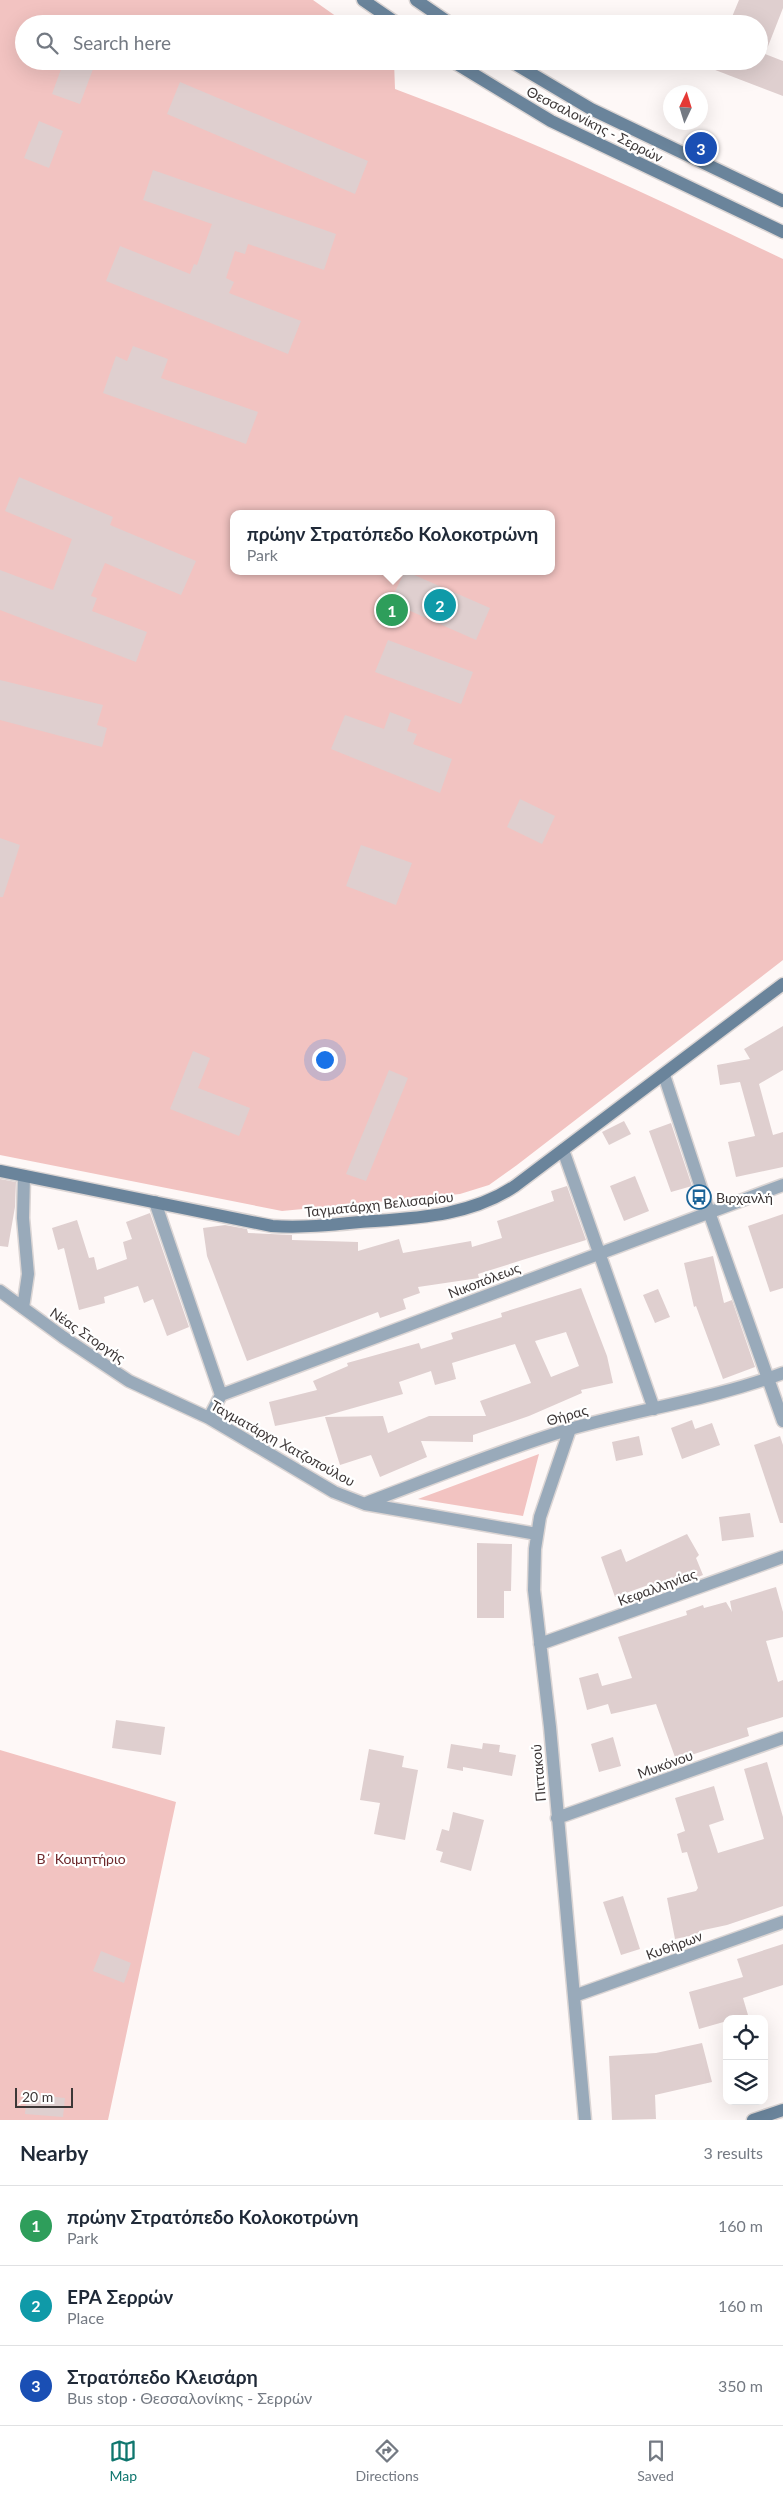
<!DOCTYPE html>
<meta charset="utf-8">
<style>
body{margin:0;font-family:Lato,sans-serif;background:#f6f6f7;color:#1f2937}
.controls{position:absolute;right:15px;bottom:15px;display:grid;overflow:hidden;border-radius:10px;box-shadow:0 5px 20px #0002}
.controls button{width:45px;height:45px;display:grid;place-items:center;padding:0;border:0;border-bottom:1px solid #e0e1e3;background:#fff;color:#1f2937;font:25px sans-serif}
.compass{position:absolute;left:663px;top:85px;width:45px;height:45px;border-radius:50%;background:#fff;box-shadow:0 5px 20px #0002;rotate:4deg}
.scale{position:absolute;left:15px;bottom:12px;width:58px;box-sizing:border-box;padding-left:5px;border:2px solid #3d3737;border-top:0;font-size:14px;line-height:18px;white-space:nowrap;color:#3d3737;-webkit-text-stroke:4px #fff;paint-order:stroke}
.you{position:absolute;left:324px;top:1059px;width:18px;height:18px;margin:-12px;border:4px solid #fff;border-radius:50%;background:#1a73e8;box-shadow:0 0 0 8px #1a73e833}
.badge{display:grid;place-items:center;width:32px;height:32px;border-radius:50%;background:#0f766e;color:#fff;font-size:16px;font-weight:700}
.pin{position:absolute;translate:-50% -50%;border:2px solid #fff;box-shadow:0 1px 5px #0006}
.popup{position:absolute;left:230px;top:510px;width:325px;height:65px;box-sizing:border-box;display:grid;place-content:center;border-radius:10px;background:#fff;filter:drop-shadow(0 1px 4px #0005);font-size:16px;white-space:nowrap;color:#747a83}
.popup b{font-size:19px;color:#1f2937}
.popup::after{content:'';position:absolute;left:50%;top:100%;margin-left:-10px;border:10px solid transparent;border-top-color:#fff}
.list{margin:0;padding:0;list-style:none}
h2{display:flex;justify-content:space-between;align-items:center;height:65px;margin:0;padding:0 20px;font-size:21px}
h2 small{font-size:16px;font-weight:400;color:#747a83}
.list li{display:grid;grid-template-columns:32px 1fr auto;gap:15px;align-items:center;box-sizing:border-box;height:80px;padding:0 20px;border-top:1px solid #e0e1e3}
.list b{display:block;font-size:19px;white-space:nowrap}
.list p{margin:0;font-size:16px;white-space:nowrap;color:#747a83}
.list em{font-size:16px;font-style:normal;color:#747a83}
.icon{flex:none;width:28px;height:28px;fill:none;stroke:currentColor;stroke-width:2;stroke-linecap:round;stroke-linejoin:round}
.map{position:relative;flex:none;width:783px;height:2120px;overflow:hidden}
.search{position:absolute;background:#fff;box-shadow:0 5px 20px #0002;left:15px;right:15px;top:15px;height:55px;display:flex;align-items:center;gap:12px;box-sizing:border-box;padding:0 18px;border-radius:28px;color:#747a83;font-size:19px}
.sheet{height:305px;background:#fff}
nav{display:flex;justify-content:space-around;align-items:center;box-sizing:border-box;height:70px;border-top:1px solid #e0e1e3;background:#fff;font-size:14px;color:#747a83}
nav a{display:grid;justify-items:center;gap:2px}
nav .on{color:#0f766e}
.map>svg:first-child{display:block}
.green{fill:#f2c3c1;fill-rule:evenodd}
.building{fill:#dfcfcf;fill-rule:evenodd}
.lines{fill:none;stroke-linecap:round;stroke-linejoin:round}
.street-casing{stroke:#dbd5d4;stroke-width:15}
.secondary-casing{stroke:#dbd5d4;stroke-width:15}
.street{stroke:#99aaba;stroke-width:12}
.secondary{stroke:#6a849b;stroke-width:12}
.labels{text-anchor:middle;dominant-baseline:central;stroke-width:4.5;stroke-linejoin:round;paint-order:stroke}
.street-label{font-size:14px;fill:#3d3737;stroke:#fff}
.poi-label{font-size:14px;fill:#3d3737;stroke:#fff;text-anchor:start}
.park-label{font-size:14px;fill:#6f2a2d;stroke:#fff}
</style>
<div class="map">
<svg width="783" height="2120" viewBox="0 0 783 2120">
<rect width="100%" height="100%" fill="#fef8f7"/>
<path class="green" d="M0,0H313L347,24H24V61H394L395,89C528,138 655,198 783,259V960L517,1165L489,1185L460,1194L282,1211L0,1155ZM233,514H551V571H233Z
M539,1454L523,1516L418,1499Z
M0,1750L176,1802L108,2120H0Z"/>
<path class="building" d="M739,0H783V8L765,54L783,61V96L697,63L759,61V24H729Z
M64,61H96L80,104L52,94Z
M180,82L368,161L355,194L167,114Z
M39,121L63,131L49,168L24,158Z
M153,170L336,234L324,270L248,244L245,254L235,251L226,278L234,282L229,293L301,321L288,354L106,281L120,246L190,274L194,264L197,265L212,224L143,200Z
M133,346L168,359L161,378L258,412L246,444L103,393L116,356L127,361Z
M19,477L113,517L110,525L196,561L181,595L105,563L91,596L97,598L92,611L147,632L136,662L0,610V570L53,590L72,539L5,511Z
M405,571L490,608L476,640L390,602Z
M388,640L473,672L461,704L375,672Z
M0,680L103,705L97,725L107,728L102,747L0,720Z
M390,712L411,720L407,731L417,734L413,744L452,759L440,793L331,749L345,715L384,729Z
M520,799L555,816L542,844L507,827Z
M0,838L20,845L3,897H0Z
M361,845L412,863L396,905L346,886Z
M783,1026V1070L759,1084L773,1135L783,1132V1167L736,1177L728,1142L755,1136L740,1082L720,1085L717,1065L750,1059L744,1049Z
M193,1051L210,1058L198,1088L250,1108L239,1136L170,1109Z
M389,1070L408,1078L366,1181L346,1174Z
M624,1121L631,1134L609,1145L602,1132Z
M671,1123L692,1186L671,1192L649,1131Z
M635,1176L649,1211L624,1221L610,1186Z
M0,1179L16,1182L15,1207L8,1247L0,1246Z
M567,1186L586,1240L478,1274L479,1278L418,1287L420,1293L403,1299L406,1309L380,1318L378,1312L247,1361L207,1256L203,1228L225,1225L247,1229L248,1233L292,1235V1240L358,1242V1251L399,1239L403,1253L471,1241L472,1247L502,1238L497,1221L554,1201L551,1191Z
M150,1213L189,1327L167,1336L153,1299L144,1303L138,1286L104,1297L105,1303L79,1310L64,1248L58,1250L52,1228L77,1220L89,1258L94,1257L97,1270L127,1259L123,1242L132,1239L126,1222Z
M783,1214V1288L770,1292L748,1226Z
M713,1256L724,1303L732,1300L755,1367L723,1379L696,1306L694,1307L684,1263Z
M581,1288L607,1356L613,1383L581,1390L582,1393L529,1416L473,1435V1442L421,1441L427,1457L380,1477L371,1455L340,1465L325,1417L383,1416L388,1433L429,1416H486L480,1401L531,1383L515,1344L452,1363L456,1379L435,1385L431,1371L399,1382L403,1394L325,1416L275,1426L269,1402L317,1390L313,1381L348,1366L347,1363L419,1343L421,1349L453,1339L451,1333L502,1317L501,1313ZM566,1332L579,1366L551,1377L535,1341Z
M658,1289L670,1317L655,1323L643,1295Z
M692,1420L695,1429L712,1423L720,1445L682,1459L671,1428Z
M639,1436L643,1455L616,1461L612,1442Z
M780,1436L783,1445V1523H780L754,1445Z
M750,1513L754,1537L722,1541L719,1517Z
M687,1534L699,1555L696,1558L703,1575L655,1594L651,1584L615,1597L601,1557L621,1549L626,1562Z
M477,1543L512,1544L511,1591H504V1618H477Z
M776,1587L783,1612V1637L766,1641L778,1682L783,1680V1717L747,1728L749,1736L676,1760L656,1704L611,1714L608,1704L587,1710L579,1678L598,1673L602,1686L632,1678L618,1637L687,1615L686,1611L703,1605L704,1608L726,1602L732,1612L730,1601Z
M116,1720L165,1727L161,1755L112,1748Z
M613,1737L621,1766L599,1772L591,1744Z
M483,1743L500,1745L499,1752L516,1755L512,1776L463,1767V1771L447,1768L451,1744L482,1749Z
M369,1749L404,1756L402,1767L418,1770L405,1840L374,1834L380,1803L360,1800Z
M767,1762L783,1817V1906L727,1925L699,1931V1934L675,1939L667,1898L696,1891L698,1888L687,1852L682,1853L677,1834L685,1831L675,1798L714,1786L724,1820L709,1825L718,1853L764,1839L744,1769Z
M453,1812L484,1820L471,1871L440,1862L443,1852L436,1850L442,1829L449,1831Z
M623,1896L640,1949L621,1955L603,1902Z
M783,1944V1985L743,1998L748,2015L727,2019V2021L699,2029L689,1992L743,1977L737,1959Z
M101,1951L131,1963L124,1983L93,1971Z
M702,2043L712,2082L655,2095L656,2119L612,2120L609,2056L656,2053Z
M27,2094L65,2098L63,2117L25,2114Z"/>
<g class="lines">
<g class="street-casing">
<path id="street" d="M664,1075L709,1212L783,1421
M563,1150L654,1409
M155,1202L221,1395
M0,1291L63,1337L129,1381L209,1418L334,1492L365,1504L537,1534
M23,1308L28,1274L23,1218L24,1176
M209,1418L221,1395L783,1185
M570,1429L540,1517L535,1549L534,1590L550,1727L585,2120
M366,1503C433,1478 501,1450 570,1429C640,1409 714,1399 783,1373
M540,1644L783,1557
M557,1818L783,1738
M574,1996L783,1922"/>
</g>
<g class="secondary-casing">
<path id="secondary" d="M363,0L398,24
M416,0L451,24
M452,61L551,121L783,232
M510,61L591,109L783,201
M0,1171L272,1226C302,1228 331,1225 360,1222C414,1218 469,1217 515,1186L783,984
M753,2120L783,2110"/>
</g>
<use href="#street" class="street"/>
<use href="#secondary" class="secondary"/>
</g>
<defs>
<g id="bus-ring" transform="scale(1.25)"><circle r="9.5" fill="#fff" stroke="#1c6498" stroke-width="1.5"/><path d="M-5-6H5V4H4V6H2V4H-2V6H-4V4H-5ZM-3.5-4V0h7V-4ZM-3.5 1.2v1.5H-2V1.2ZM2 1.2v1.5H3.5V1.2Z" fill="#1c6498"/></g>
</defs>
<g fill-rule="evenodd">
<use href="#bus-ring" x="699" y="1197"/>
</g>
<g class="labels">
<g class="street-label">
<text transform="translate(595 124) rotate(27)">Θεσσαλονίκης - Σερρών</text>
<text transform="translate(379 1204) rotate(-6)">Ταγματάρχη Βελισαρίου</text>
<text transform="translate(484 1280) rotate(-21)">Νικοπόλεως</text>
<text transform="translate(88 1335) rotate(34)">Νέας Στοργής</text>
<text transform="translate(567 1415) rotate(-16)">Θήρας</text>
<text transform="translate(283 1443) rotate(29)">Ταγματάρχη Χατζοπούλου</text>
<text transform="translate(657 1587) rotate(-20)">Κεφαλληνίας</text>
<text transform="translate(665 1764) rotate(-20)">Μυκόνου</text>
<text transform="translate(538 1773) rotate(-95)">Πιττακού</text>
<text transform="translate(674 1945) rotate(-20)">Κυθήρων</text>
</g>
<g class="poi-label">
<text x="716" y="1197">Βιρχανλή</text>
</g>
<g class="park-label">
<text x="81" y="1858">Β΄ Κοιμητήριο</text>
</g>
</g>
</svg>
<div class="controls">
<button><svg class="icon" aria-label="locate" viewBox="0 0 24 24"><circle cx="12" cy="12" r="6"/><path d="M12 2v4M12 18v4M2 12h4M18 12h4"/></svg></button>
<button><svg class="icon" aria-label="layers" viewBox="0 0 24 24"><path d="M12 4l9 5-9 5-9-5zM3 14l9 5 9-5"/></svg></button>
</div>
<svg class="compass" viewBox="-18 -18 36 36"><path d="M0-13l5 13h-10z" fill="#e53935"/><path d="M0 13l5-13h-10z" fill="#747a83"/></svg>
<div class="scale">20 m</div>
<div class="you"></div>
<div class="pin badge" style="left:392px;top:610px;background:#2e9e5b">1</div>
<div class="popup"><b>πρώην Στρατόπεδο Κολοκοτρώνη</b>Park</div>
<div class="pin badge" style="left:440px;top:605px;background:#0f9aa8">2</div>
<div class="pin badge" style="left:701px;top:148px;background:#1a4fb4">3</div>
<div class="search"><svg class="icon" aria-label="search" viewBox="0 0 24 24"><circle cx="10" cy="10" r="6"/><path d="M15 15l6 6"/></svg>Search here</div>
</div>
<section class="sheet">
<h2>Nearby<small>3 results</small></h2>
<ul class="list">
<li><span class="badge" style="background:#2e9e5b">1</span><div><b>πρώην Στρατόπεδο Κολοκοτρώνη</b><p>Park</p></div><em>160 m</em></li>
<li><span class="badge" style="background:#0f9aa8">2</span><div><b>ΕΡΑ Σερρών</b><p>Place</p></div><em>160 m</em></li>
<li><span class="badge" style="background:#1a4fb4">3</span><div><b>Στρατόπεδο Κλεισάρη</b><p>Bus stop · Θεσσαλονίκης - Σερρών</p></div><em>350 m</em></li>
</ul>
</section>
<nav>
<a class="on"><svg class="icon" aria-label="map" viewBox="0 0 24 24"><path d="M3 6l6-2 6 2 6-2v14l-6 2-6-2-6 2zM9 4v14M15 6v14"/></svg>Map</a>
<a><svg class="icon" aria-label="directions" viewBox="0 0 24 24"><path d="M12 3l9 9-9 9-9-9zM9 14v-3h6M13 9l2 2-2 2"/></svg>Directions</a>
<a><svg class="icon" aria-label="saved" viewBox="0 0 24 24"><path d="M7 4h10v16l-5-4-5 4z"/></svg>Saved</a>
</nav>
